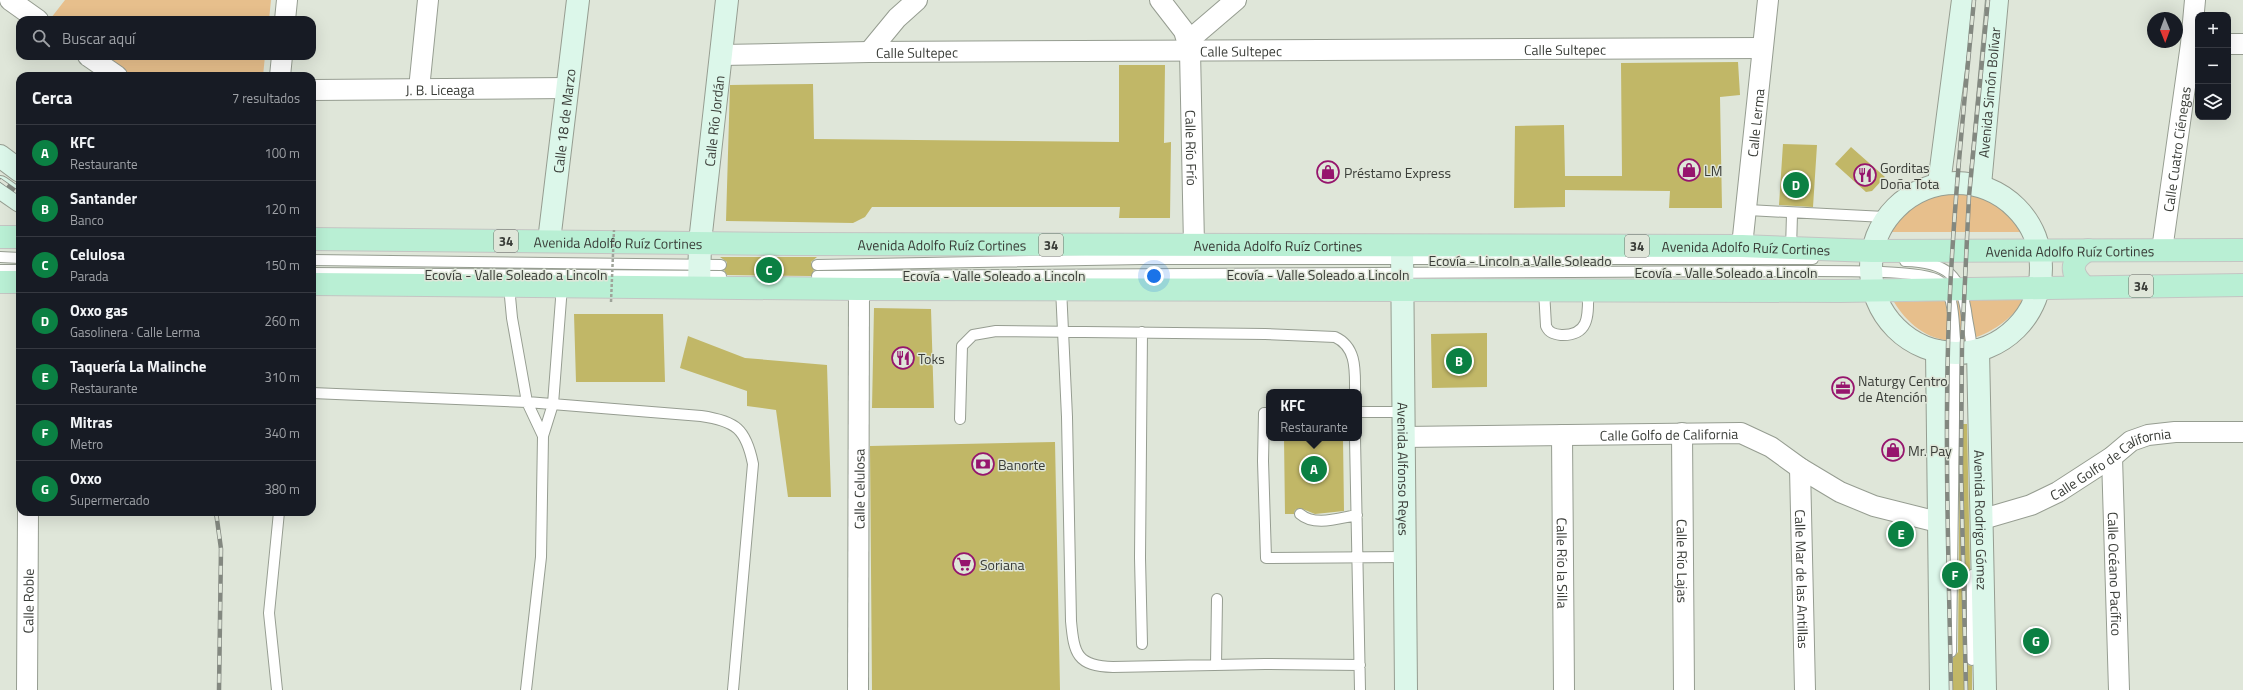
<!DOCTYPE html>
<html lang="es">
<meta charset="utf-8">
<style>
body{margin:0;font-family:"Titillium Web",sans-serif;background:#242831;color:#f1f3f6}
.controls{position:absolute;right:12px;top:12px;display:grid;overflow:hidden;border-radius:8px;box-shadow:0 4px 16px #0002}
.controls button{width:36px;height:36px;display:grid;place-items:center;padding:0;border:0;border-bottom:1px solid #363941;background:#171b24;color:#f1f3f6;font:20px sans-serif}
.compass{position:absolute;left:2147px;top:12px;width:36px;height:36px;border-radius:50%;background:#171b24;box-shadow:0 4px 16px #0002;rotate:179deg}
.you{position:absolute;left:1154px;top:276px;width:14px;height:14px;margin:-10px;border:3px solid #fff;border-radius:50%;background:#1a73e8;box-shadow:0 0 0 6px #1a73e833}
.badge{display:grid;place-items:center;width:26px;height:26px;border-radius:50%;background:#0b8043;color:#fff;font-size:13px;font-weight:700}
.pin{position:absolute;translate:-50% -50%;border:2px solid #fff;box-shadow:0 1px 4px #0006}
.popup{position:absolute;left:1266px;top:389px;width:96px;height:52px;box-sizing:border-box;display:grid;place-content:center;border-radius:8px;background:#171b24;filter:drop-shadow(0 1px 3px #0005);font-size:13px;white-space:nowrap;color:#9ea1a6}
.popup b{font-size:15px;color:#f1f3f6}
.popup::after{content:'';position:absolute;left:50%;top:100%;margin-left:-8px;border:8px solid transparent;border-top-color:#171b24}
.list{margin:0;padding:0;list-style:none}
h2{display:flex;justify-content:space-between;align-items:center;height:52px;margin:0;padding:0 16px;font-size:17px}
h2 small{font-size:13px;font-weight:400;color:#9ea1a6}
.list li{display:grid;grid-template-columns:26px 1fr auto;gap:12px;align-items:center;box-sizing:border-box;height:56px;padding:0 16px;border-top:1px solid #363941}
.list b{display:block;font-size:15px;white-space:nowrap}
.list p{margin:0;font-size:13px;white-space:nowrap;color:#9ea1a6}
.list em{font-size:13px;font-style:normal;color:#9ea1a6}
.icon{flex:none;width:22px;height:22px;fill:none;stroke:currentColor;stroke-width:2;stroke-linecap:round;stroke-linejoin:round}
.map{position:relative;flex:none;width:2243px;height:690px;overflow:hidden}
.search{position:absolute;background:#171b24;box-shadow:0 4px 16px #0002;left:16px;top:16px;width:300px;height:44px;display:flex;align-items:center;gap:10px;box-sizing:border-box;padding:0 14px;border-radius:12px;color:#9ea1a6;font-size:15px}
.panel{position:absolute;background:#171b24;box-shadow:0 4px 16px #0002;left:16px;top:72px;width:300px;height:444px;border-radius:12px}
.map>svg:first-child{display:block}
.green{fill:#e7bf8c}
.building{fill:#c1b767}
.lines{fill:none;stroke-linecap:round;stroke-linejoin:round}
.lane-casing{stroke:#969d91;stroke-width:12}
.street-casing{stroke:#969d91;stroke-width:22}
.secondary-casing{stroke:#969d91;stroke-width:24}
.primary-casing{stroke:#c4c5c3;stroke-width:24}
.lane{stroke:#fff;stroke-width:10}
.street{stroke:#fff;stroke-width:20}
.secondary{stroke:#dcf7ea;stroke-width:22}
.primary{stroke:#b9efd4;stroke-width:22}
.rail-casing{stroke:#838880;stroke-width:4.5}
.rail{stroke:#dfe6d9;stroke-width:3;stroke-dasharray:9;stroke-linecap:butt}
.path-bridge{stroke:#9fa49a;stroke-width:2.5;stroke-dasharray:3 2;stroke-linecap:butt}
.labels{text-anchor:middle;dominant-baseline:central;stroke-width:3;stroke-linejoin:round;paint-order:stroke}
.shield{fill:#dfe6d9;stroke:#6c7068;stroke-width:1}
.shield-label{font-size:13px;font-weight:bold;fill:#3a3d38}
.street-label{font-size:14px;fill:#3a3d38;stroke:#dfe6d9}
.poi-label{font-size:14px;fill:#3a3d38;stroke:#dfe6d9;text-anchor:start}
</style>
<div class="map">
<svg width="2243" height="690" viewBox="0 0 2243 690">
<rect width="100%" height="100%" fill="#dfe6d9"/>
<path class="green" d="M65,0H271L269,20H54L51,18Z
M103,56H265L263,76H131Z
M1942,191C1981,191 2008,194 2027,232H1888C1904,212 1918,199 1942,191Z
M2027,298C1990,347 1931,361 1894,302Z"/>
<path class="building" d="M1738,62L1740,95L1720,97L1722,208H1669L1670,191L1565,190V207L1514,208L1515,126L1564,125L1565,176H1622L1621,63Z
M1119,65H1165L1164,143L1171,142L1170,218H1119L1120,207H872L865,217L853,223L726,221L730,85L813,84L814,139L1119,142Z
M1783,144L1817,145L1813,207L1779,205Z
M1851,147L1885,177L1872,191L1866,192L1835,164Z
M720,257H817L811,262L814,270L811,276L727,275L724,270L727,262Z
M874,308L931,309L934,408H872Z
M574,314H663L665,382H576Z
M1487,333V387L1432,388L1431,334Z
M688,336L745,358L827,365L831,497H788L776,410L747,406V391L680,368Z
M1960,424H1967L1970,569L1966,575V660L1968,665L1972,666V690H1953V658L1958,652Z
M1284,438H1343L1344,511L1315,514L1300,508L1295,510L1294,514H1285Z
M1055,442L1060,690H872L870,446Z"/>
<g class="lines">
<g class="lane-casing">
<path id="lane" d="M1748,210L1885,217
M1791,249L1792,214
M0,257L20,258
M312,260L721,265
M1905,261C1948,262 1962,276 1967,318C1969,330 1972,342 1972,355
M817,265L1142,259H1813
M0,270H20
M312,273L721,276
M817,276L1754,271C1785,272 1921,267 1939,281C1955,293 1953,321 1955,339L1951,652
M509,286L512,318L527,402L543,436
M1061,288L1067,417L1071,621C1074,654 1077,666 1113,667L1265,664L1360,665
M1544,290L1546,326C1549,333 1554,334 1561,335C1591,336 1588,313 1588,290
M1142,332L1140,558L1142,644
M312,393L527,402L701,416C736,421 746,429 753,464L733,690
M1359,412H1403
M1269,413H1264L1263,461L1266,558L1404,557
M960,419L962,346L973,335L996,331L1265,334L1335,337C1357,347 1355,371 1355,392
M1355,438L1360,690
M1300,514C1315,527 1339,518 1357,515
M1972,575V660
M1216,665L1217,599
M277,690L269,613L279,512
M526,690L541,557L543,436L553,404L562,286"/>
</g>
<g class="street-casing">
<g id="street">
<path d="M10,0L38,20"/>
<path id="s1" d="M1160,0L1184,31L1190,51L1194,245"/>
<path d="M285,20L287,0"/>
<path d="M1188,41L1236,0"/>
<path d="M2228,44H2243"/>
<path d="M869,52L897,18L917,0"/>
<path id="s2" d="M721,55L869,52L1762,48"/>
<path d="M88,56L117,76"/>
<path d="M280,76L282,56"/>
<path d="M419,89L428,0"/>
<path id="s3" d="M312,90L568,88"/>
<path id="s4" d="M1742,246L1768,0"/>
<path id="s5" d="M2162,250L2191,44L2195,0"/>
<path id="s6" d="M1682,433L1684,690"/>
<path id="s7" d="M1562,435L1564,690"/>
<path id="s8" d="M1403,437L1741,433L1771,447L1800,468L1840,492L1874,506L1938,522"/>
<path id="s9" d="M2112,457L2119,690"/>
<path id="s10" d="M1800,468L1805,690"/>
<path id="s11" d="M1983,519L2031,505L2058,492L2112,457L2131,441L2148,435L2175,432H2243"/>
<path id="s12" d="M27,690L28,512"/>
<path id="s13" d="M858,690L859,289"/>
</g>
</g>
<g class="secondary-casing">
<g id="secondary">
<path d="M0,156L20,171"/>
<circle cx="1956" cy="268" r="85"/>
<path d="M1939,184L1963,0"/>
<path id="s14" d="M1980,185L1997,0"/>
<path d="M0,187L20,201"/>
<path id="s15" d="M549,241L578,0"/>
<path id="s16" d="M1402,247L1406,690"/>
<path id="s17" d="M699,287L700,242L727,0"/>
<path id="s18" d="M1978,350L1985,690"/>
<path d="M1937,351L1941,690"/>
</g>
</g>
<g class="primary-casing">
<g id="primary">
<path d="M0,237H20"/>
<path id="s19" d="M312,239L798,244L1742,246L1872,251L2243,250"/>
<path d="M0,282H20"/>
<path d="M312,284L859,289L1840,291L2243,285"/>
<path d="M2085,287C2070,274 2069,261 2088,250"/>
</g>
</g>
<use href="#lane" class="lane"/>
<use href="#street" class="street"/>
<use href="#secondary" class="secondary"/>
<use href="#primary" class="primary"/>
<g class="rail-casing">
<path id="rail" d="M0,180L20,194
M216,512L221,549L219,690
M1951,690C1949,575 1945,461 1948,346C1951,230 1963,115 1974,0
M1966,690L1961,468L1962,344L1969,196L1988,0"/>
</g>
<use href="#rail" class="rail"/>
<path class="path-bridge" d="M611,302L614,230"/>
</g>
<defs>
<g id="shop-ring" transform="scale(1.15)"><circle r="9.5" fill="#dfe6d9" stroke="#96156d" stroke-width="1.5"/><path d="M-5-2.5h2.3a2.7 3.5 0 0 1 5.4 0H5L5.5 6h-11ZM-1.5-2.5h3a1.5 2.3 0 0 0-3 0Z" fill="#96156d"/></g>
<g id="restaurant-ring" transform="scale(1.15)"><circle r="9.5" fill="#dfe6d9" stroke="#96156d" stroke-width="1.5"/><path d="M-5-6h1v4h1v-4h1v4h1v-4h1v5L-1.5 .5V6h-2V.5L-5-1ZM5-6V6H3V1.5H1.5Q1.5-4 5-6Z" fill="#96156d"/></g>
<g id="office-ring" transform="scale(1.15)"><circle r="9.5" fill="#dfe6d9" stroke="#96156d" stroke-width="1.5"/><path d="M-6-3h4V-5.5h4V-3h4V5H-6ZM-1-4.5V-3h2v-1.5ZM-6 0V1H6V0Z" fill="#96156d"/></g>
<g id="bank-ring" transform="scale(1.15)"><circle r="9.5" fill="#dfe6d9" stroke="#96156d" stroke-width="1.5"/><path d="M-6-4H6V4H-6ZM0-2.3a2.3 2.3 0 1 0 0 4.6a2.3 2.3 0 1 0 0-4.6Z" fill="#96156d"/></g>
<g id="supermarket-ring" transform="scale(1.15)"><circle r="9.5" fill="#dfe6d9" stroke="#96156d" stroke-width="1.5"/><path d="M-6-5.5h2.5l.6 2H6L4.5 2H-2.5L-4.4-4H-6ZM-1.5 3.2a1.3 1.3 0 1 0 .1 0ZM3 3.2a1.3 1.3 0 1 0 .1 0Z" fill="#96156d"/></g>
</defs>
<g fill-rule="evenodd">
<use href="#shop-ring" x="1689" y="170"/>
<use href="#shop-ring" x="1328" y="172"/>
<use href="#restaurant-ring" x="1865" y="175"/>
<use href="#restaurant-ring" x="903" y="358"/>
<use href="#office-ring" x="1843" y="388"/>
<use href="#shop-ring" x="1893" y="450"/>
<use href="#bank-ring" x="983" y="464"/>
<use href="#supermarket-ring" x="964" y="564"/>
</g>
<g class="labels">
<g class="shield">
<rect x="494" y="230" width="24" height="22" rx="3"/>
<rect x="1039" y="234" width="24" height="22" rx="3"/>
<rect x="1625" y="235" width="24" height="22" rx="3"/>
<rect x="2129" y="275" width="24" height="22" rx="3"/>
</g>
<g class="shield-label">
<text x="506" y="241">34</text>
<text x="1051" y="245">34</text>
<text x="1637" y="246">34</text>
<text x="2141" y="286">34</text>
</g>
<g class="street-label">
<text stroke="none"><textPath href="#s2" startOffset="844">Calle Sultepec</textPath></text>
<text stroke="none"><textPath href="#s2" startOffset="520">Calle Sultepec</textPath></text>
<text stroke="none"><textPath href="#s2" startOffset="196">Calle Sultepec</textPath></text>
<text stroke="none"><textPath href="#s3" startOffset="128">J. B. Liceaga</textPath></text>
<text stroke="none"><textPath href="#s14" startOffset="93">Avenida Simón Bolívar</textPath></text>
<text stroke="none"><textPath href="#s15" startOffset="121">Calle 18 de Marzo</textPath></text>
<text stroke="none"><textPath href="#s17" startOffset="167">Calle Río Jordán</textPath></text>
<text stroke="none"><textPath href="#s4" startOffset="124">Calle Lerma</textPath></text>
<text stroke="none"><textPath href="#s1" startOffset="157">Calle Río Frío</textPath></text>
<text stroke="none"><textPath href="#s5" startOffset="102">Calle Cuatro Ciénegas</textPath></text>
<text stroke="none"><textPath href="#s19" startOffset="306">Avenida Adolfo Ruíz Cortines</textPath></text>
<text stroke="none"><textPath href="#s19" startOffset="630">Avenida Adolfo Ruíz Cortines</textPath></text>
<text stroke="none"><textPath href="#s19" startOffset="966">Avenida Adolfo Ruíz Cortines</textPath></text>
<text stroke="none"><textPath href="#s19" startOffset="1434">Avenida Adolfo Ruíz Cortines</textPath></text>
<text stroke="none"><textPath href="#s19" startOffset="1758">Avenida Adolfo Ruíz Cortines</textPath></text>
<text x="1520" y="260">Ecovía - Lincoln a Valle Soleado</text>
<text x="1726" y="272">Ecovía - Valle Soleado a Lincoln</text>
<text x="516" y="274">Ecovía - Valle Soleado a Lincoln</text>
<text x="1318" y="274">Ecovía - Valle Soleado a Lincoln</text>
<text x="994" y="275">Ecovía - Valle Soleado a Lincoln</text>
<text stroke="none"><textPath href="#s8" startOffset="266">Calle Golfo de California</textPath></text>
<text stroke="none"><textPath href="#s11" startOffset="141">Calle Golfo de California</textPath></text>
<text stroke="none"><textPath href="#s16" startOffset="222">Avenida Alfonso Reyes</textPath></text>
<text stroke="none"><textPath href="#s13" startOffset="201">Calle Celulosa</textPath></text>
<text stroke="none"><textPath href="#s18" startOffset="170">Avenida Rodrigo Gómez</textPath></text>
<text stroke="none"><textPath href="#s6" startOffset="128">Calle Río Lajas</textPath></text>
<text stroke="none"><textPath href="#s7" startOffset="128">Calle Río la Silla</textPath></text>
<text stroke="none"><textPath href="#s9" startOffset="117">Calle Océano Pacífico</textPath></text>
<text stroke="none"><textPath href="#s10" startOffset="111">Calle Mar de las Antillas</textPath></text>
<text stroke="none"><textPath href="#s12" startOffset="89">Calle Roble</textPath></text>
</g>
<g class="poi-label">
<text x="1880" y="167">Gorditas<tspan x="1880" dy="16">Doña Tota</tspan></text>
<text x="1704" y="170">LM</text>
<text x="1344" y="172">Préstamo Express</text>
<text x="918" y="358">Toks</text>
<text x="1858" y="380">Naturgy Centro<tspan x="1858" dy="16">de Atención</tspan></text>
<text x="1908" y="450">Mr. Pay</text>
<text x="998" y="464">Banorte</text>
<text x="980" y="564">Soriana</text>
</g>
</g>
</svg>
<div class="controls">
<button>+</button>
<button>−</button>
<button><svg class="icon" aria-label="layers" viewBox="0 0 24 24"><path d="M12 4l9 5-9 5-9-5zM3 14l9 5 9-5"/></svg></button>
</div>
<svg class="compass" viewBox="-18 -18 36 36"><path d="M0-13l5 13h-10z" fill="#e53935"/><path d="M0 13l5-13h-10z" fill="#9ea1a6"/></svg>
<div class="you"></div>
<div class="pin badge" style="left:1314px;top:469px">A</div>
<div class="popup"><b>KFC</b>Restaurante</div>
<div class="pin badge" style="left:1459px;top:361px">B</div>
<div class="pin badge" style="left:769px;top:270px">C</div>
<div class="pin badge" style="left:1796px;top:185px">D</div>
<div class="pin badge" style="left:1901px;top:534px">E</div>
<div class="pin badge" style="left:1955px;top:575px">F</div>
<div class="pin badge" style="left:2036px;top:641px">G</div>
<div class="search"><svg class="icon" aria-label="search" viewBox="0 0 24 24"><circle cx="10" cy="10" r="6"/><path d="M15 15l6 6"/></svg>Buscar aquí</div>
<section class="panel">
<h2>Cerca<small>7 resultados</small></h2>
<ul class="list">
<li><span class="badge">A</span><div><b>KFC</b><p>Restaurante</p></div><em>100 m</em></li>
<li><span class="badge">B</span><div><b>Santander</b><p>Banco</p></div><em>120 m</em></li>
<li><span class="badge">C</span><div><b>Celulosa</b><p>Parada</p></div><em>150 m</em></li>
<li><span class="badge">D</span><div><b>Oxxo gas</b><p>Gasolinera · Calle Lerma</p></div><em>260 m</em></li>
<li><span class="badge">E</span><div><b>Taquería La Malinche</b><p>Restaurante</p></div><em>310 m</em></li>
<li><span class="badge">F</span><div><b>Mitras</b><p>Metro</p></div><em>340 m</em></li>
<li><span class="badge">G</span><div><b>Oxxo</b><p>Supermercado</p></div><em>380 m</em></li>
</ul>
</section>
</div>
